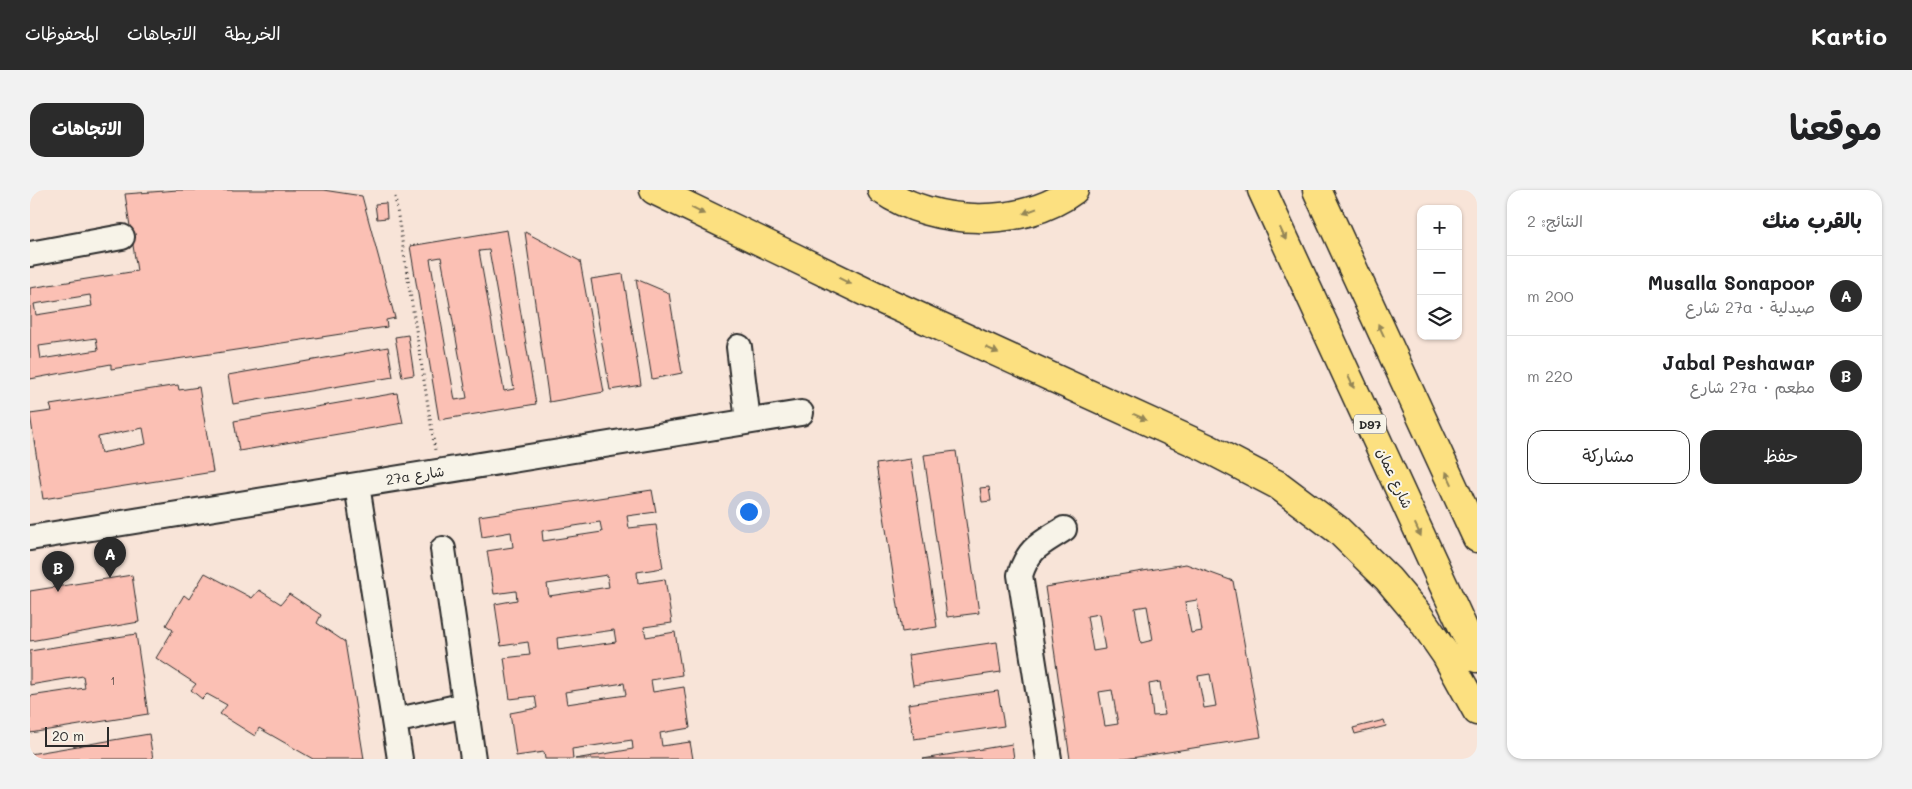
<!DOCTYPE html>
<html lang="ar">
<meta charset="utf-8">
<style>
body{margin:0;font-family:Mali,"Playpen Sans Arabic",sans-serif;background:#f2f2f2;color:#202124;direction:rtl}
.controls{position:absolute;right:15px;top:15px;display:grid;overflow:hidden;border-radius:10px;box-shadow:0 1px 4px #0004}
.controls button{width:45px;height:45px;display:grid;place-items:center;padding:0;border:0;border-bottom:1px solid #e0e0e0;background:#fff;color:#202124;font:25px sans-serif}
.scale{position:absolute;left:15px;bottom:12px;width:64px;box-sizing:border-box;padding-left:5px;border:2px solid #2b2b2b;border-top:0;font-size:14px;line-height:18px;white-space:nowrap;color:#2b2b2b;-webkit-text-stroke:4px #f7f3e8;paint-order:stroke}
.you{position:absolute;left:718px;top:321px;width:18px;height:18px;margin:-12px;border:4px solid #fff;border-radius:50%;background:#1a73e8;box-shadow:0 0 0 8px #1a73e833}
.badge{display:grid;place-items:center;width:32px;height:32px;border-radius:50%;background:#2b2b2b;color:#fff;font-size:16px;font-weight:700}
.pin{position:absolute;translate:-50% -41px;filter:drop-shadow(0 1px 2px #0008)}
.pin::after{content:'';position:absolute;top:26px;width:18px;height:15px;background:inherit;clip-path:polygon(0 0,100% 0,50% 100%)}
.list{margin:0;padding:0;list-style:none}
h2{display:flex;justify-content:space-between;align-items:center;height:65px;margin:0;padding:0 20px;font-size:21px}
h2 small{font-size:16px;font-weight:400;color:#757577}
.list li{display:grid;grid-template-columns:32px 1fr auto;gap:15px;align-items:center;box-sizing:border-box;height:80px;padding:0 20px;border-top:1px solid #e0e0e0}
.list b{display:block;font-size:19px;white-space:nowrap}
.list p{margin:0;font-size:16px;white-space:nowrap;color:#757577}
.list em{font-size:16px;font-style:normal;color:#757577}
.actions{display:flex;gap:10px;padding:15px 20px}
.actions a{flex:1;padding:11px 0;border:1px solid #2b2b2b;border-radius:15px;text-align:center;font-size:18px;color:#2b2b2b}
.actions .main{background:#2b2b2b;color:#fff}
.icon{flex:none;width:28px;height:28px;fill:none;stroke:currentColor;stroke-width:2;stroke-linecap:round;stroke-linejoin:round}
.map{position:relative;flex:none;width:1447px;height:569px;overflow:hidden;direction:ltr;border-radius:15px}
header{display:flex;align-items:center;gap:30px;box-sizing:border-box;height:70px;padding:0 25px;background:#2b2b2b;color:#fff}
header strong{font-size:24px}
nav{display:flex;gap:28px;margin-inline-start:auto;font-size:18px}
.intro{display:flex;align-items:center;justify-content:space-between;box-sizing:border-box;height:120px;padding:0 30px}
h1{margin:0;font-size:35px}
.button{padding:12px 22px;border-radius:15px;background:#2b2b2b;color:#fff;font-size:18px;font-weight:700}
main{display:flex;gap:30px;padding:0 30px}
aside{flex:1;background:#fff;border-radius:15px;box-shadow:0 1px 4px #0004}
.map>svg:first-child{display:block}
.building{fill:#fbc0b4;stroke:#2b2b2b;fill-rule:evenodd}
.lines{fill:none;stroke-linecap:round;stroke-linejoin:round}
.minor-casing{stroke:#2b2b2b;stroke-width:28}
.major-casing{stroke:#2b2b2b;stroke-width:31}
.highway-casing{stroke:#2b2b2b;stroke-width:31}
.path{stroke:#2b2b2b;stroke-width:3;stroke-dasharray:1 4;stroke-linecap:butt}
.minor{stroke:#f7f3e8;stroke-width:24}
.major{stroke:#fce080;stroke-width:28}
.highway{stroke:#fce080;stroke-width:28}
.oneway{fill:#948656}
.labels{text-anchor:middle;dominant-baseline:central;stroke-width:4;stroke-linejoin:round;paint-order:stroke}
.number-label{font-size:11px;fill:#5f504d}
.shield{fill:#f7f3e8;stroke:#686764;stroke-width:1}
.shield-label{font-size:12px;font-weight:bold;fill:#2b2b2b}
.street-label{font-size:14px;fill:#2b2b2b;stroke:#f7f3e8}
</style>
<header>
<strong>Kartio</strong>
<nav><a>الخريطة</a><a>الاتجاهات</a><a>المحفوظات</a></nav>
</header>
<div class="intro"><h1>موقعنا</h1><a class="button">الاتجاهات</a></div>
<main>
<aside>
<h2>بالقرب منك<small>النتائج: 2</small></h2>
<ul class="list">
<li><span class="badge">A</span><div><b>Musalla Sonapoor</b><p>صيدلية · 27a شارع</p></div><em>200 m</em></li>
<li><span class="badge">B</span><div><b>Jabal Peshawar</b><p>مطعم · 27a شارع</p></div><em>220 m</em></li>
</ul>
<div class="actions"><a class="main">حفظ</a><a>مشاركة</a></div>
</aside>
<div class="map">
<svg width="1447" height="569" viewBox="0 0 1447 569">
<rect width="100%" height="100%" fill="#f8e4d8"/>
<filter id="ink" filterUnits="userSpaceOnUse"><feTurbulence type="fractalNoise" baseFrequency=".02" numOctaves="2"/><feDisplacementMap in="SourceGraphic" scale="10" xChannelSelector="R" yChannelSelector="G"/><feConvolveMatrix kernelMatrix="1 2 1 2 8 2 1 2 1" color-interpolation-filters="sRGB"/></filter>
<g filter="url(#ink)">
<path class="building" d="M148,0H293L332,6L365,128L356,130L357,137L81,179V174L0,189V98L107,81L95,4ZM60,105L62,116L6,125L4,114ZM66,148L68,160L11,169L9,156Z
M356,13L357,28L347,29L345,14Z
M477,40L506,214L409,230L380,56ZM459,60L484,199L474,201L449,61ZM411,67L437,208L425,210L400,69Z
M495,42L550,71L574,202L519,212Z
M593,84L611,195L580,200L561,89Z
M606,89L639,103L652,183L622,189Z
M378,145L384,185L372,187L365,147Z
M358,157L363,187L203,214L198,185Z
M148,195L149,200L169,197L183,282L13,309L0,224L22,221L20,215ZM113,238L116,254L71,263L68,247Z
M367,203L373,233L209,261L204,231Z
M926,261L949,423L917,427L894,265Z
M881,269L907,437L872,442L846,274Z
M959,297L961,311L952,312L950,298Z
M622,300L626,322L597,326L599,338L626,335L633,378L607,382L608,393L635,389L642,433L614,437L616,447L645,442L652,485L621,490L623,502L654,497L660,538L630,543L632,556L660,552L663,569H545L603,559L602,550L542,559L543,569H515L514,562L486,566L480,523L507,518L505,506L480,509L474,468L500,465L498,452L471,456L465,414L487,410L486,401L464,404L457,361L483,357L481,342L452,347L449,326ZM570,332L572,342L513,351L512,341ZM577,385L579,397L519,406L517,394ZM584,440L586,452L528,460L527,448ZM594,493L596,505L537,514L535,502Z
M1156,374L1203,391L1231,547L1095,569H1040L1015,397ZM1167,410L1172,441L1161,443L1155,412ZM1117,416L1123,450L1111,453L1105,418ZM1069,424L1075,459L1063,461L1057,426ZM1180,484L1186,516L1174,518L1168,486ZM1130,492L1135,525L1123,526L1119,494ZM1082,500L1088,534L1075,536L1069,502Z
M175,383L222,408L229,400L251,414L259,404L291,425L287,433L315,452L334,569H283L229,538L225,546L190,524L197,515L177,504L172,509L161,500L166,494L126,468L143,440L136,435L154,405L159,409Z
M102,385L109,432L0,451V401Z
M106,444L118,524L0,543V506L55,498L53,486L0,495V461Z
M967,452L971,482L883,495L878,465Z
M968,501L974,536L884,549L878,514Z
M1354,530L1356,536L1325,544L1323,538Z
M119,544L123,569H0V564Z
M982,554L984,569H893Z"/>
<g class="lines">
<g class="minor-casing">
<path id="minor" d="M0,64L92,47
M709,157L718,231
M327,295L370,569
M0,348L771,223
M413,359L443,569
M364,531L436,515
M1019,569L990,385C999,357 1011,354 1034,339"/>
</g>
<g class="major-casing">
<path id="major" d="M1232,0L1447,468
M1287,0L1447,348"/>
</g>
<g class="highway-casing">
<path id="highway" d="M624,0L846,107L1177,258L1248,295L1308,340L1358,389L1389,426L1416,465L1447,521
M852,0C904,36 992,39 1044,0"/>
</g>
<path class="path" d="M365,7L405,260"/>
<use href="#minor" class="minor"/>
<use href="#major" class="major"/>
<use href="#highway" class="highway"/>
</g>
<defs><path id="oneway-solid" d="M-6-.8H1V-3.2L6.5 0L1 3.2V.8H-6Z" transform="scale(1.25)"/></defs>
<g class="oneway">
<use href="#oneway-solid" transform="translate(668 21) rotate(26)"/>
<use href="#oneway-solid" transform="translate(1000 21) rotate(159)"/>
<use href="#oneway-solid" transform="translate(1253 44) rotate(65)"/>
<use href="#oneway-solid" transform="translate(815 91) rotate(26)"/>
<use href="#oneway-solid" transform="translate(1351 140) rotate(-115)"/>
<use href="#oneway-solid" transform="translate(962 160) rotate(25)"/>
<use href="#oneway-solid" transform="translate(1321 192) rotate(65)"/>
<use href="#oneway-solid" transform="translate(1110 227) rotate(25)"/>
<use href="#oneway-solid" transform="translate(1419 288) rotate(-115)"/>
<use href="#oneway-solid" transform="translate(1388 340) rotate(65)"/>
</g>
</g>
<g class="labels">
<g class="number-label">
<text x="83" y="490">1</text>
</g>
<rect class="shield" x="1324" y="224.5" width="32" height="19" rx="4"/>
<g class="shield-label">
<text x="1340" y="234">D97</text>
</g>
<g class="street-label">
<text transform="translate(385 285) rotate(-9)">27a شارع</text>
<text transform="translate(1365 288) rotate(65)">شارع عمان</text>
</g>
</g>
</svg>
<div class="controls">
<button>+</button>
<button>−</button>
<button><svg class="icon" aria-label="layers" viewBox="0 0 24 24"><path d="M12 4l9 5-9 5-9-5zM3 14l9 5 9-5"/></svg></button>
</div>
<div class="scale">20 m</div>
<div class="you"></div>
<div class="pin badge" style="left:80px;top:388px">A</div>
<div class="pin badge" style="left:28px;top:402px">B</div>
</div>
</main>
